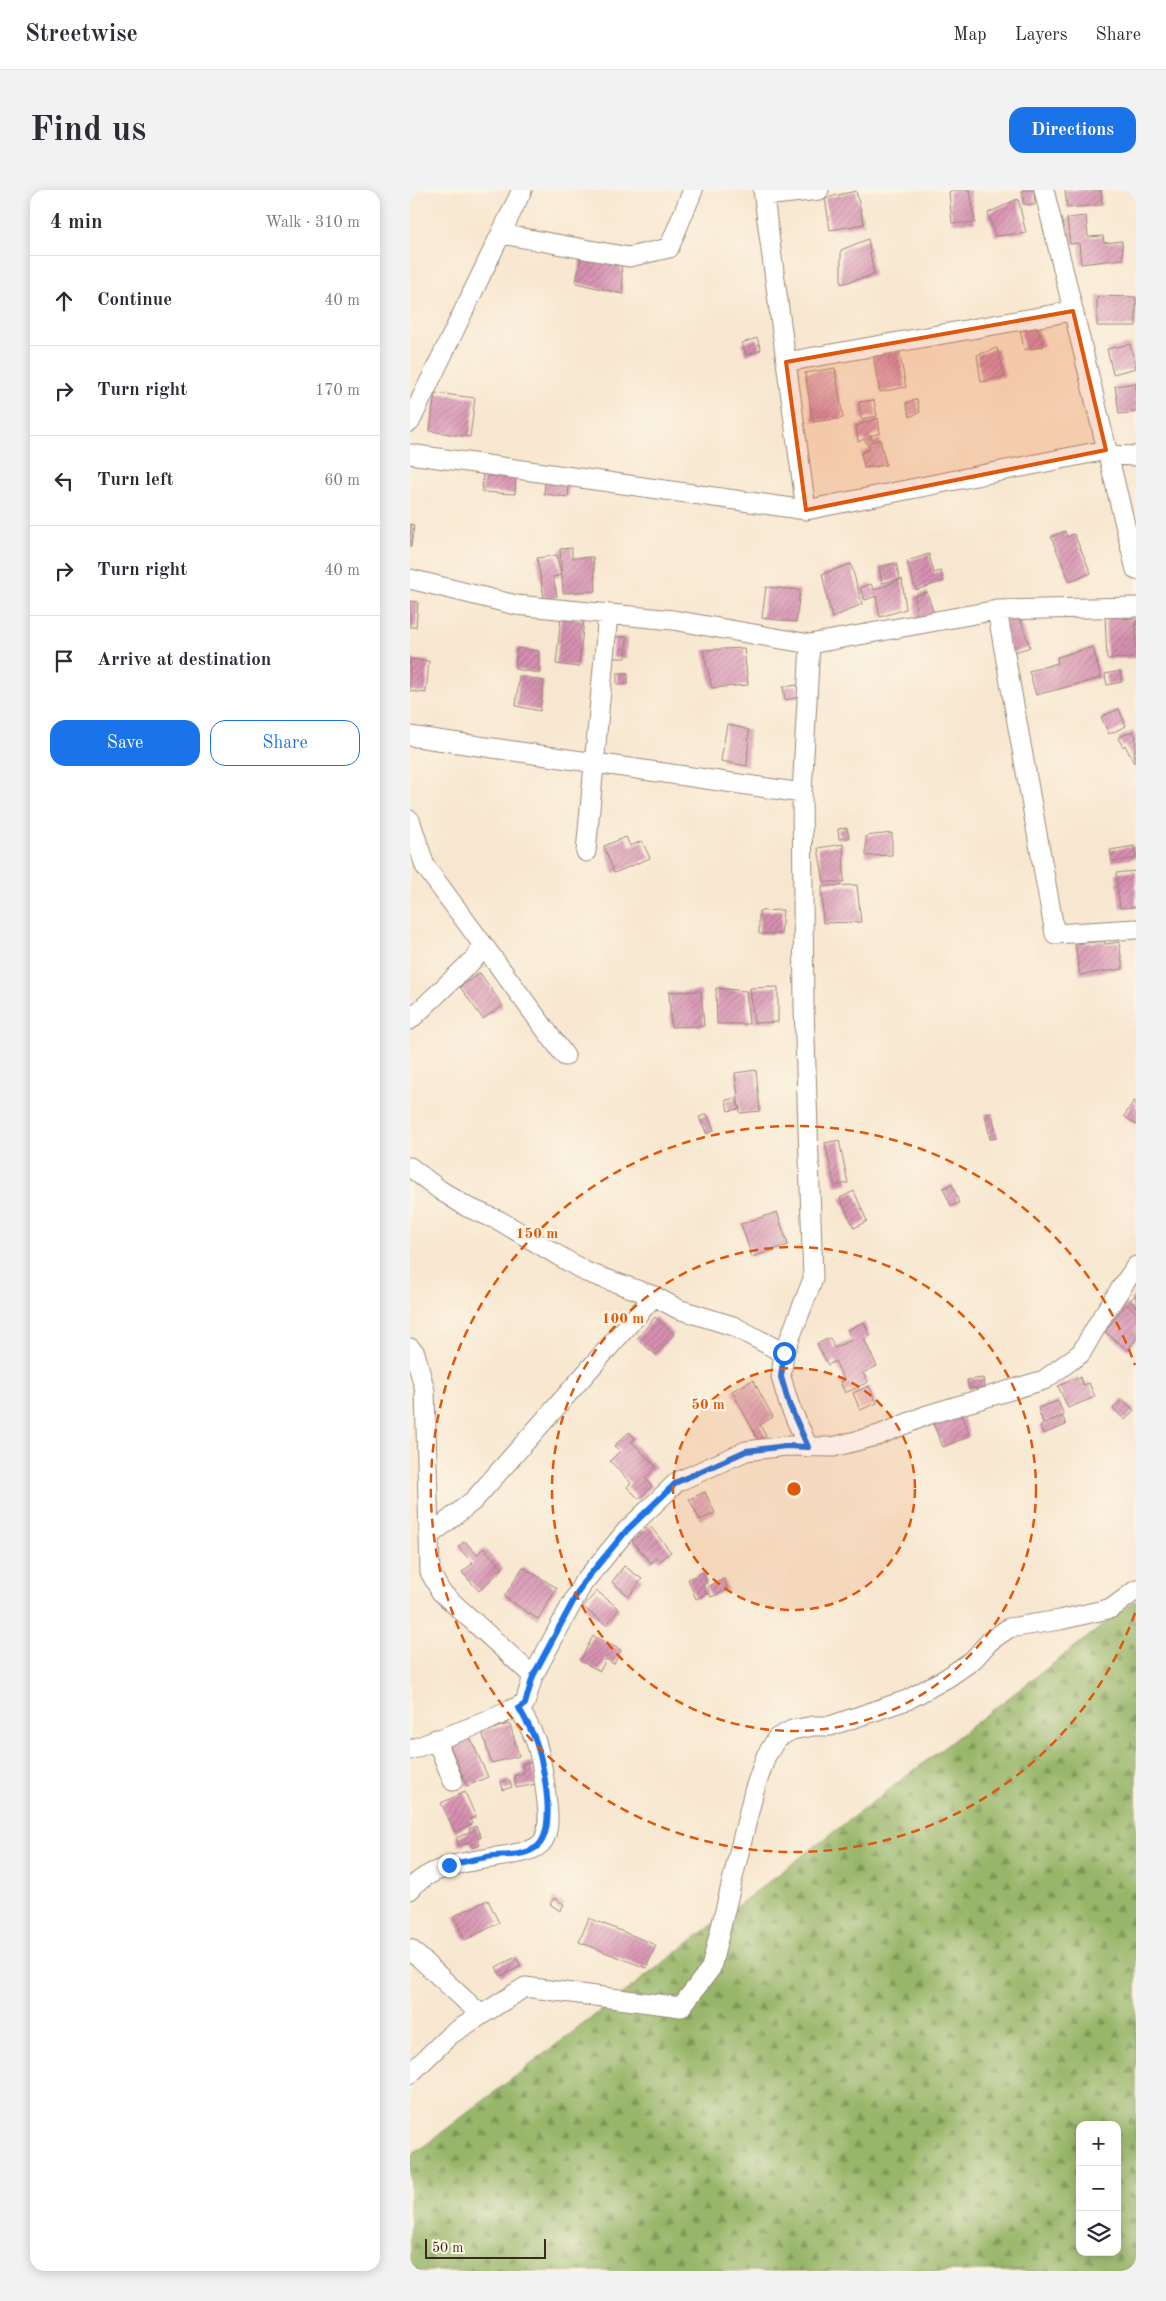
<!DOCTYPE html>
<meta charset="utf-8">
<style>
body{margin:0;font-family:"Old Standard TT",serif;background:#f2f2f3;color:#2b2b33}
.controls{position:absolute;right:15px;bottom:15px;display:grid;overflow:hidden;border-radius:10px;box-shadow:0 2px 12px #0003}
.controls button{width:45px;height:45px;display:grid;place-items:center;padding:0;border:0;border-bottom:1px solid #e1e1e2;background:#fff;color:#2b2b33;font:25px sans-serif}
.scale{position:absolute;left:15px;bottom:12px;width:121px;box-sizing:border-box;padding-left:5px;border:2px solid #3b2a1e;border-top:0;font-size:14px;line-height:18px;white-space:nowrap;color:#3b2a1e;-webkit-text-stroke:4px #fcf5e5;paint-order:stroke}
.stop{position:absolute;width:15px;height:15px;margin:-11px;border:4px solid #1a73e8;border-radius:50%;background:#fff}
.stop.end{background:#1a73e8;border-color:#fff;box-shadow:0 1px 5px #0008}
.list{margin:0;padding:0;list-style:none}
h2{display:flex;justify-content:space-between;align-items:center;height:65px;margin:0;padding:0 20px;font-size:21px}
h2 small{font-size:16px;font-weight:400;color:#7c7c81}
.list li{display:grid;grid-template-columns:32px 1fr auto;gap:15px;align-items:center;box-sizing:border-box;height:90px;padding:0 20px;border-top:1px solid #e1e1e2}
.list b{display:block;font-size:19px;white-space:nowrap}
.list em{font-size:16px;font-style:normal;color:#7c7c81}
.actions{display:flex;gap:10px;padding:15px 20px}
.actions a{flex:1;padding:11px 0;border:1px solid #1a73e8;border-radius:15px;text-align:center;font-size:18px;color:#1a73e8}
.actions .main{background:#1a73e8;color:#fff}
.icon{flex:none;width:28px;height:28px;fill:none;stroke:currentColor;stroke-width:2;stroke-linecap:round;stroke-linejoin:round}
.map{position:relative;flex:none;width:726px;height:2081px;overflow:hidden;border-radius:15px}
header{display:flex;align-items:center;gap:30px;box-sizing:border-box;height:70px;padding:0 25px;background:#fff;border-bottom:1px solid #e1e1e2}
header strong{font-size:24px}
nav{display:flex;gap:28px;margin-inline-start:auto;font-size:18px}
.intro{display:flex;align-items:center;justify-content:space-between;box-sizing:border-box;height:120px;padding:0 30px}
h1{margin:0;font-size:35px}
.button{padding:12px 22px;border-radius:15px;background:#1a73e8;color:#fff;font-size:18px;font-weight:700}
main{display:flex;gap:30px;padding:0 30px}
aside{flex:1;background:#fff;border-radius:15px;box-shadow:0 2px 12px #0003}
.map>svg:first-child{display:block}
.forest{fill:url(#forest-firs);stroke:#6a7044;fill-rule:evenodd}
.building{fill:url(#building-hatch)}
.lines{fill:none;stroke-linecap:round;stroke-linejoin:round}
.minor-casing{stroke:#9a8877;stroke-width:21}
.minor{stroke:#fff;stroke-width:19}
.route{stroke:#1a73e8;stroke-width:6}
.marked{fill:#df570d;fill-opacity:0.2;stroke:#df570d;stroke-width:4;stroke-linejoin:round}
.ring{fill:none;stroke:#df570d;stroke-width:2.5;stroke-dasharray:9 6}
.centre{fill:#df570d;stroke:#fcf5e5;stroke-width:2.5}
.ring-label{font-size:15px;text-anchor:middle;font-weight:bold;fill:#df570d;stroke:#fcf5e5;stroke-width:5;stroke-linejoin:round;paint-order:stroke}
</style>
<header>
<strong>Streetwise</strong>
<nav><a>Map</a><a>Layers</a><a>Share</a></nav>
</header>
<div class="intro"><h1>Find us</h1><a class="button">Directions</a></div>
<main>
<aside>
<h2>4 min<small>Walk · 310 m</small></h2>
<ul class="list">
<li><svg class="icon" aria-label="ahead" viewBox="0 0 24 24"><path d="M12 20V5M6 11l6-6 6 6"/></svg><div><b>Continue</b></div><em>40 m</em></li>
<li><svg class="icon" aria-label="right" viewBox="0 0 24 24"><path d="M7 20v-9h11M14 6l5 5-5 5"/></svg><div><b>Turn right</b></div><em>170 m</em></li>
<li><svg class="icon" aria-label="left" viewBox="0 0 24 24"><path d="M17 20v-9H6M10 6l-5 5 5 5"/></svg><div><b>Turn left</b></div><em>60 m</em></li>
<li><svg class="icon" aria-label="right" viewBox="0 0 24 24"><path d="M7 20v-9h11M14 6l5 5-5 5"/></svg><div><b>Turn right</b></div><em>40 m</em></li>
<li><svg class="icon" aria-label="arrive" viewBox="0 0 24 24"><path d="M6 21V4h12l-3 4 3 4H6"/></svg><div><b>Arrive at destination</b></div></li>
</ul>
<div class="actions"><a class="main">Save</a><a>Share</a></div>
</aside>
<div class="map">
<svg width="726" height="2081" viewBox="0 0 726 2081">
<defs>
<pattern id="forest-firs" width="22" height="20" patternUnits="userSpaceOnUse" patternTransform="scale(1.25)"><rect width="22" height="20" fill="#98b669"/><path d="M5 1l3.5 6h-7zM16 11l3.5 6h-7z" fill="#7d9456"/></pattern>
<pattern id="building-hatch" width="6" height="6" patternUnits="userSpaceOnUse" patternTransform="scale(1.25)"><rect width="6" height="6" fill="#d790b2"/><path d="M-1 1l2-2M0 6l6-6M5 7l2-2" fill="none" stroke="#b07690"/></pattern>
</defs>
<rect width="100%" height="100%" fill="#fcf5e5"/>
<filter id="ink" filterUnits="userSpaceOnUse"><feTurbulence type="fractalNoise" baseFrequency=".02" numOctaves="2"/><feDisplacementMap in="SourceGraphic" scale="10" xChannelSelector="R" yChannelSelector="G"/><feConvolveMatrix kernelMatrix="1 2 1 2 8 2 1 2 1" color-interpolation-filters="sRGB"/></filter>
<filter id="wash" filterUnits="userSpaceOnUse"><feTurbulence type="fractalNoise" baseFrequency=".0096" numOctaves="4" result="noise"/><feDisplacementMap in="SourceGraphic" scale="20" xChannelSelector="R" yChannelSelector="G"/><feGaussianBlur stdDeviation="1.12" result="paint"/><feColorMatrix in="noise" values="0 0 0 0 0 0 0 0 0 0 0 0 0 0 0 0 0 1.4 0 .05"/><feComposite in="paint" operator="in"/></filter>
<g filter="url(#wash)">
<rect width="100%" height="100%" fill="#f8e7d0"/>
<path class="forest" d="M726,1410V2081H0V1967ZM670,1935H707V2062H670Z"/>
<g id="blocks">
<path class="building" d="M543,0H560L565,33H542L539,2Z
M612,0H624L625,15L614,14Z
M655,0H691L692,15L657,18Z
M446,1L454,34L420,40L415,8Z
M608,9L616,43L585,46L578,23Z
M676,26L678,47L693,46L694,53L712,51L713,69L671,74L669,53L660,54L657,28Z
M458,49L464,85L431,94V60Z
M171,66L211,70L213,104L166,93Z
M687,106L726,107V136H687Z
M626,135L634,156L614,160L610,138Z
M347,148L351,160L336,165L332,153Z
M720,154L726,178L703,184L697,159Z
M587,158L595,186L571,192L567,165Z
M489,160L496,197L470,202L463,165Z
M425,178L433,228L403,232L395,183Z
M726,193V222L709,224L705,196Z
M25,203L65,208L60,247L20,241Z
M507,209L510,222L500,227L496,213Z
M464,210L467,226L451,229L449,212Z
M468,228L470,243L460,246L464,252L470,249L476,275L454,278L451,263L460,259L454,249L448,252L446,236Z
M73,279L106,281L105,304L72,302Z
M135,292L159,295L158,307L134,304Z
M0,334L4,335L1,357H0Z
M655,341L657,347L664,344L681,383L660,392L641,347Z
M162,358V368L183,367L186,401L153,403L150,359Z
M519,364L524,383L531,381L534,391L506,400L497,371Z
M147,365L151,385L143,387L147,406L134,408L127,368Z
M486,373L490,389L472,393L469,377Z
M441,374L452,414L422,428L412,384Z
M492,389L496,419L470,427L466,406L455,410L450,398L461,394L464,400Z
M356,397L390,400L386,432L352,428Z
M517,402L524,425L506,430L505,406Z
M0,411L8,412L6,437H0Z
M715,424V429L726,428V468L697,469L695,425Z
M151,427L174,429L169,477L146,474Z
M610,428L620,457L602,463L592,435Z
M204,447H217L216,468H203Z
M683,457L691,488L626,505L619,481L648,473L647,467Z
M107,458L129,461V483L105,479Z
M334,458L338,495L302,498L293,460Z
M0,469L19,471L16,503L0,501Z
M710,481L712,492L697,495L695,484Z
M207,483H218V494H207Z
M109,486L134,491L130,521L106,516Z
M387,495L389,507L375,510L373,497Z
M709,519L716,536L699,544L691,527Z
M317,534L339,540L337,576L311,571Z
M723,541L726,547L724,573L715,555L713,557L708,548Z
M437,638L439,648L429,649L428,639Z
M482,643V665L456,666V646Z
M216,647L220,656L232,651L240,668L204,683L194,656Z
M433,654L434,692H414L408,658Z
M724,656L726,668L702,672L700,660Z
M726,681V717L710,718L706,683Z
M447,695L451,732L413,733L412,696Z
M373,720L371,744H349V721Z
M694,751L695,754L709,752L713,779L670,785L665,754Z
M70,783L93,816L73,829L50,797Z
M368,797V832L344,833L340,798Z
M306,798L336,801L339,834H307Z
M291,801L294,836L261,837L259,802Z
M346,880L350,921L330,923L325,883Z
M326,908L329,919L318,921L316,910Z
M724,911L726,912V935L714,926Z
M582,923L587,948L580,949L575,924Z
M297,924L304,940L297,944L289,927Z
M429,950L438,993L425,996L415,953Z
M542,994L549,1013L541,1016L533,998Z
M444,1001L457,1031L444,1038L430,1008Z
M367,1022L378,1055L342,1067L331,1034Z
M726,1105V1117L720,1110Z
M716,1114L726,1122V1149L718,1160L695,1142Z
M245,1127L264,1144L246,1165L227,1149Z
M454,1132L460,1146L454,1149L467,1176L453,1183L458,1192L435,1203L430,1192L434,1190L425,1171L418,1175L407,1154L420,1148L424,1158L442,1150L437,1140Z
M670,1187L673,1195L679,1193L685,1207L658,1218L648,1196Z
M573,1188L574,1197L559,1199L557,1190Z
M343,1190L363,1227L350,1235L356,1246L348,1250L322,1201Z
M459,1196L467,1213L450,1220L443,1203Z
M712,1209L724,1220L715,1230L703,1219Z
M648,1211L654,1225L633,1233L628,1218Z
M550,1219L560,1246L533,1257L522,1231Z
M653,1227L656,1235L633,1244L630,1236Z
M219,1242L225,1248L222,1252L246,1277L235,1288L242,1296L229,1309L217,1297L221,1293L200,1271L210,1261L204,1256Z
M295,1302L305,1323L290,1330L279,1309Z
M240,1336L261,1362L250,1371L247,1368L241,1373L222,1351Z
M55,1351L67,1365L74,1358L93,1379L69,1401L52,1382L63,1373L48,1357Z
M214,1376L232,1389L219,1406L202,1392Z
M113,1377L147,1398L128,1429L94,1407Z
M293,1382L297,1393L293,1395L297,1404L286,1409L278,1389Z
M314,1389L318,1400L301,1407L297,1397Z
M187,1401L209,1419L196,1435L173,1417Z
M183,1446L211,1460L204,1474L196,1469L190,1481L170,1471Z
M100,1534L109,1566L81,1573L72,1541Z
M59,1545L78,1587L57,1596L39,1554Z
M121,1572L126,1594L106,1598L104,1586L114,1583L112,1574Z
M99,1590L102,1597L93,1600L91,1592Z
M55,1602L66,1627L60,1629L62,1634L45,1642L31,1613Z
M66,1636L71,1647L67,1649L70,1655L63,1658L60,1652L49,1656L46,1648L60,1642L59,1639Z
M144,1708L154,1714L150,1721L140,1714Z
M78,1710L89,1733L55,1750L44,1726Z
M179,1728L246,1755L236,1778L169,1752Z
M106,1767L111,1776L91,1786L86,1777Z"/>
</g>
</g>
<g filter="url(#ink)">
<use href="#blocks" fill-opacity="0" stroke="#9a8877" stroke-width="1"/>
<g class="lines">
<g class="minor-casing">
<path id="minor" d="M353,0L396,320
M634,0L726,380
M354,6L409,0
M91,44L219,67L259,58L283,0
M376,172L663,121
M0,232L112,0
M0,264L396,320L696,260
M697,265L726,266
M0,389L106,415L263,430L400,454L587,420L726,417
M587,420L645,744L726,739
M0,546L392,603
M0,630L15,676L155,866
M176,662L198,424
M0,830L66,767L72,753
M0,977L30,1000L57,1017L90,1031L176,1082L244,1106L268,1119L323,1136L374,1163
M0,1158L5,1163L15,1201L20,1382L31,1402L123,1486
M398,1257L379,1214L371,1187L374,1163L403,1089L394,818L392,603L400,454
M19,1346L64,1310L244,1106
M26,1549L43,1591
M0,1560L75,1532L115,1513L123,1486L173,1393L217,1340L267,1292L336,1261L376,1256L423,1257L469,1245L517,1225L634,1190L671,1163L693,1125L726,1076
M0,1700C31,1660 119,1674 133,1651C140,1640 138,1624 137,1613C135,1594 132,1571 126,1552C122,1540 115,1529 109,1518
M0,1759L71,1825
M0,1884L40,1845L115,1797L271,1817L301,1778L344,1601L356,1566L367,1548L382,1540L403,1536H420L497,1510L537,1488L563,1470L580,1451L599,1438L650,1430L702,1418L726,1400"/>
</g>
<use href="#minor" class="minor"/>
</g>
</g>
<g class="lines" filter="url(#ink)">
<path class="route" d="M39,1675C54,1672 68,1668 84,1666C97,1665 113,1666 125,1658C148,1644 134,1575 126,1552C122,1540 115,1529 109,1518L115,1514L123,1486L173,1393L217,1340L267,1292L336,1261L376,1256L398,1257L379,1214L371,1187L374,1163"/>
</g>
<path class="marked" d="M663,121L696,260L396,320L376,172Z"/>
<circle cx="384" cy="1299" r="121" fill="#df570d" fill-opacity=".12"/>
<g class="ring">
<circle cx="384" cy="1299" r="121"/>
<circle cx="384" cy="1299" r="242"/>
<path d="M725 1423A363 363 0 1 1 725 1175"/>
</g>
<circle cx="384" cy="1299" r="8" class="centre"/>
<g class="ring-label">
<text x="127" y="1048">150 m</text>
<text x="213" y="1133">100 m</text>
<text x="298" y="1219">50 m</text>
</g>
</svg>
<div class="controls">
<button>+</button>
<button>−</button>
<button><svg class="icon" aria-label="layers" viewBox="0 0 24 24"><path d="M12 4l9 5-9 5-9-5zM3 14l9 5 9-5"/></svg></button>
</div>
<div class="scale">50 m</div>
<div class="stop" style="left:374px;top:1163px"></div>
<div class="stop end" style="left:39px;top:1675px"></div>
</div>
</main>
